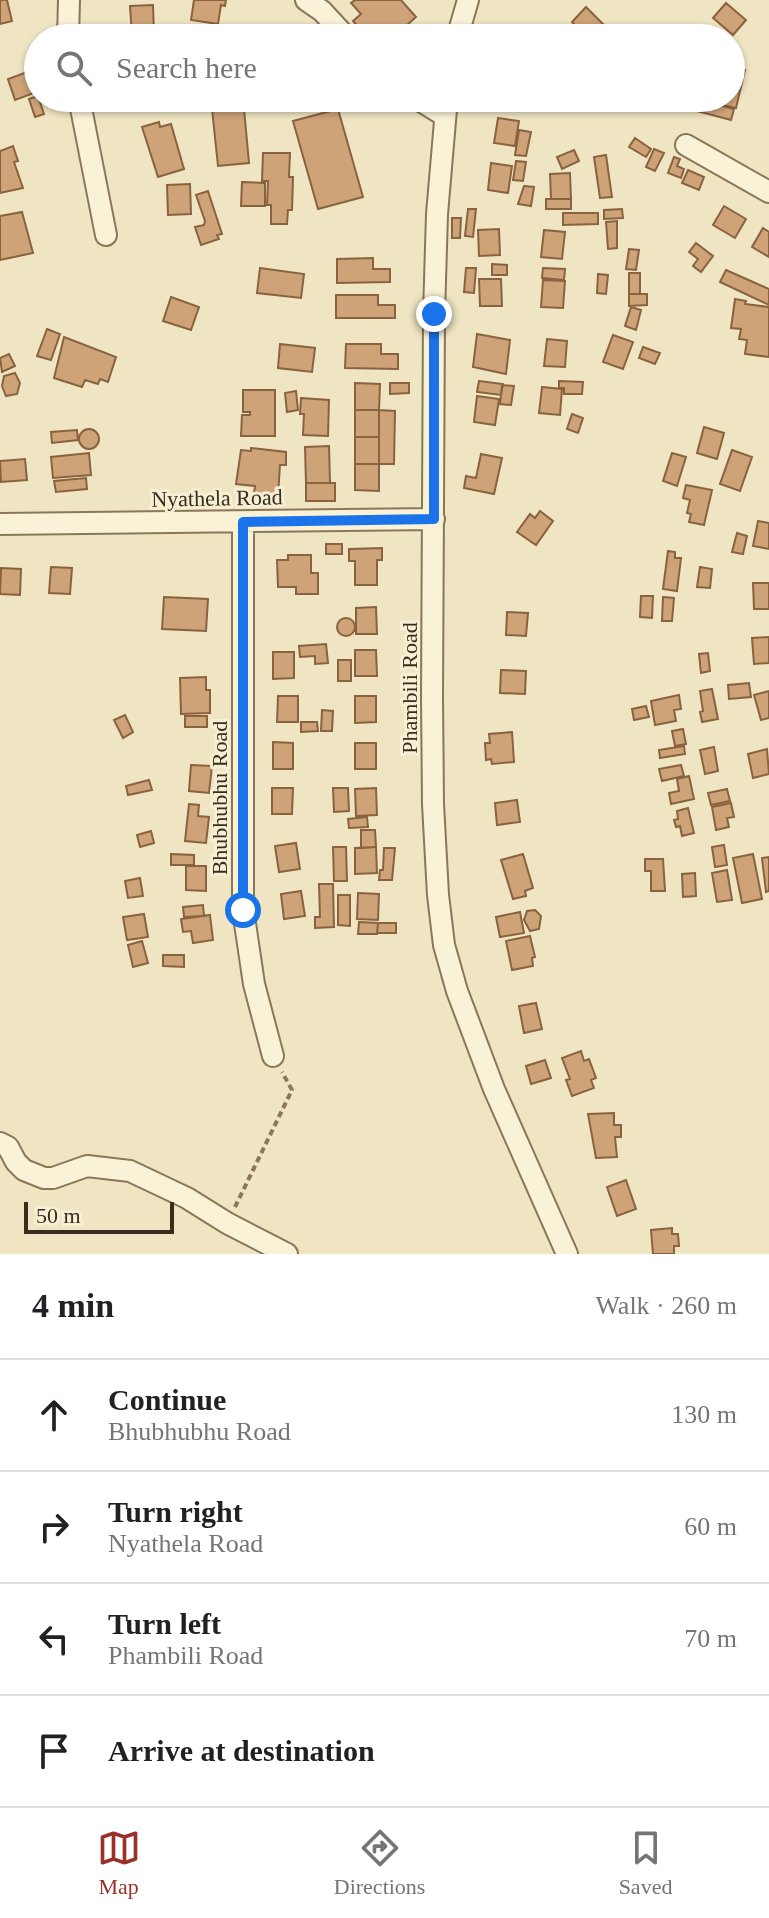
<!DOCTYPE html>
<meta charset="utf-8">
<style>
body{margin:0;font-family:"Times New Roman",serif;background:#f6f6f6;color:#202124}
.scale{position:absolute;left:24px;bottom:20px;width:150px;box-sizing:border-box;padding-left:8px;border:4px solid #392d1e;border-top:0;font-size:22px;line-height:28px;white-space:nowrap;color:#392d1e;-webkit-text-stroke:6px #f6efd3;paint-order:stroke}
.stop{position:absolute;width:24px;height:24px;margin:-18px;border:6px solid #1a73e8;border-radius:50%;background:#fff}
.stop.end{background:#1a73e8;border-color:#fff;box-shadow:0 2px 8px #0008}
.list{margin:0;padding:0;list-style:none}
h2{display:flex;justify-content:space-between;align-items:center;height:104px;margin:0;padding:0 32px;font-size:34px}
h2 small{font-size:26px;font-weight:400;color:#757577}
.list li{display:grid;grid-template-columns:52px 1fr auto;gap:24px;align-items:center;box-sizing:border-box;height:112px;padding:0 32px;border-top:2px solid #e0e0e0}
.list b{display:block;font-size:30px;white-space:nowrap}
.list p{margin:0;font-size:26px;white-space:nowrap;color:#757577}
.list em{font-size:26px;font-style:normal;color:#757577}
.icon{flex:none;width:44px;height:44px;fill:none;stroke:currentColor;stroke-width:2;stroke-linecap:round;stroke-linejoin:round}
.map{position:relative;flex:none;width:769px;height:1254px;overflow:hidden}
.search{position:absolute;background:#fff;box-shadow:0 2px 6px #0004;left:24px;right:24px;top:24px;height:88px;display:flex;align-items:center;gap:20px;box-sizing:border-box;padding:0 28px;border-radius:44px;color:#757577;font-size:30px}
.sheet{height:552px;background:#fff}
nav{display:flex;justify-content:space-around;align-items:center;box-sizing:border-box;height:112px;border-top:2px solid #e0e0e0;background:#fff;font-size:22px;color:#757577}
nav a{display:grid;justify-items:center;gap:4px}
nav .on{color:#9a3128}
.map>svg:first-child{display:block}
.building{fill:#cea378;stroke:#89623f;stroke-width:2}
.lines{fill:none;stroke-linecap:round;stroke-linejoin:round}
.minor-casing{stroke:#8a7759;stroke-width:24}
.path{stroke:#8a7759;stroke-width:4;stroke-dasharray:6 4;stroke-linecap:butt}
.minor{stroke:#f9f2d7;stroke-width:20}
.route{stroke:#1a73e8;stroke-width:10}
.labels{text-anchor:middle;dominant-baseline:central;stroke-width:6;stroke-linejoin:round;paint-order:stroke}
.street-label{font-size:22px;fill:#392d1e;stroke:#f6efd3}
</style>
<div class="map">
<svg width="769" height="1254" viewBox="0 0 769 1254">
<rect width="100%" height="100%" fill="#efe5c3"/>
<path class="building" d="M0,0H7L12,21L0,24Z
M194,0H226L225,6L221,5L218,24L191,20Z
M355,0H401L416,17L394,37L391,34L383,38L375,30L367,37L353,21L361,14L351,3Z
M726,3L746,20L733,35L713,18Z
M153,5L154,35L132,36L130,6Z
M586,7L605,26L593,38H588L572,22Z
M731,66L745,70L736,108L717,104L718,98H731Z
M27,72L34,93L15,100L8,79Z
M38,96L44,114L35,117L29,99Z
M243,98L249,163L218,166L211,99Z
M700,98L717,99L715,104L734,109L731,120L697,111Z
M338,109L363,197L318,209L293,121Z
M498,118L519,121L515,146L494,143Z
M159,122L160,127L171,124L184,169L158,177L142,127Z
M519,130L531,132L526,156L515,155Z
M635,138L651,149L646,157L629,147Z
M13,146L18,161L14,162L23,188L0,193V151Z
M654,149L664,153L655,171L646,167Z
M574,150L579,161L562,169L557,157Z
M263,153H290L289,177H293L292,210H288L287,224H271V205H267L268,181H262Z
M606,155L612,197L600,198L594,157Z
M674,157L680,159L677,166L684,169L681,178L668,173Z
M516,161L526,162L523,181L513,180Z
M491,163L512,166L508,193L488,190Z
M688,170L704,177L699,190L682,183Z
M570,173L571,199H551L550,174Z
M242,182L265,183V206H241Z
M190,184L191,214L168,215L167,185Z
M524,186L534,187L531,206L518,204Z
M208,191L222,234L217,235L219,239L201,245L195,227L204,225L205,221L196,195Z
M546,199H571V209H546Z
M724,206L746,219L735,238L713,225Z
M468,209H476L473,237L465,236Z
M622,209L623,218L604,219V210Z
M22,212L33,253L0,260V216Z
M563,213H598V224L563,225Z
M452,218H461L460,238H452Z
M617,221V248L608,249L606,222Z
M763,228L769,232V257L752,247Z
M499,229L500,255L479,256L478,230Z
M544,230L565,232L562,259L541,257Z
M696,243L713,256L701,272L693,266L698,259L689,252Z
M629,249L639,250L636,270L626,269Z
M373,258V269H390V282L337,283V259Z
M492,264L507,265V275H492Z
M260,268L304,274L301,298L257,293Z
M466,268H476L474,293L464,292Z
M543,268L565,269L564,280L542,278Z
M726,270L769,289V305L720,282Z
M629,273H640V294H629Z
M598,274L608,275L606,294L597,293Z
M479,279H501L502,306H480Z
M543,280L565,281L563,308L541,307Z
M629,294H647V305L629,306Z
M336,295H378V305H395V318H336Z
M171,297L199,307L191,330L163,321Z
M735,299L746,301L745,304L769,307V357L745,354L747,340L739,339L741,329L731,328Z
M631,307L641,310L636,330L625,326Z
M47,329L60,334L51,360L37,356Z
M477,334L510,340L506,374L473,367Z
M613,335L633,342L623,369L603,362Z
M64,337L116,357L108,382L100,379L98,384L85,380L82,387L54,378Z
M547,339L567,341L565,367L544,366Z
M280,344L315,348L312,372L278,368Z
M346,344H381V354H398V369L345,368Z
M643,347L660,353L655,364L639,358Z
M9,354L15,366L2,372L0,358Z
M15,373L20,383L17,394L6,396L2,386L4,376Z
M479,381L503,384L501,395L477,392Z
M559,381L583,382L582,394H564V388H559Z
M355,383L380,384L379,410H355Z
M390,383H409V393L390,394Z
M502,385L514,386L511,405L500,404Z
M542,387L562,389L560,415L539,413Z
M243,390H275V436H241L242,415H250V412H243Z
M296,391L298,410L287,412L285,393Z
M477,396L499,399L495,425L474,422Z
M301,398L329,400L328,436L303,435L304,414H300Z
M355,410H379V437H355Z
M379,410L395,411L394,464H379Z
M572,414L583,418L578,433L567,429Z
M704,427L724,433L717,459L697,453Z
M79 439a10 10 0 1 1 20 0a10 10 0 1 1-20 0Z
M77,430L78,440L52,443L51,432Z
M355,437H379V464H355Z
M329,446L330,483H306L305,447Z
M251,448L286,452V465H280L278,496L254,494L255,486L236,484L241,450L251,451Z
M732,450L752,457L740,491L720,484Z
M89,453L91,475L53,478L51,457Z
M672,453L686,457L677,486L663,481Z
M481,454L502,458L494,494L464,488L466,476L476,478Z
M25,459L27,480L1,482L0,461Z
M355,464H379V491L355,490Z
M86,478L87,489L56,492L54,481Z
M306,483H335V501H306Z
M686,485L712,490L704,525L689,522L691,514L687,513L690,500L683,498Z
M540,511L553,521L536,545L517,532L530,514L535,518Z
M758,521L769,523V549L753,546Z
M737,533L747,536L743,554L732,552Z
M326,544H342V554H326Z
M382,548V560H377V585H355V561H349V549Z
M668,551L675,552V558H681L677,591L663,589Z
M288,555H311V573H318V594H296V587H278L277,560H288Z
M51,567L72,568L70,594L49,593Z
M700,567L712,569L710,588L697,587Z
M1,568L21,569L20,595L0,594Z
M753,583H769V609H754Z
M641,596H653L652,618L640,617Z
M164,597L208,599L206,631L162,629Z
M663,597L674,598L672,621H662Z
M376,607L377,634H356V608Z
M507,612L528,613L526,636L506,635Z
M337 627a9 9 0 1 1 18 0a9 9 0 1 1-18 0Z
M769,637V663L754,664L752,638Z
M326,644L328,663L315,664V656L300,657L299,646Z
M355,650H376L377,676H355Z
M273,652H294V678L273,679Z
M708,653L710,671L701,673L699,654Z
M338,660H351V681H338Z
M501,670L526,671L525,694L500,693Z
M206,677V690H210V713L181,714L180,678Z
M749,683L751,697L729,699L728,685Z
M712,689L718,719L702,722L700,712L703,711L700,691Z
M769,691V718L761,720L754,695Z
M679,695L681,709L674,710L676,721L655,725L651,701Z
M278,696H298V722H277Z
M355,696H376V722L355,723Z
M646,706L649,717L634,720L632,709Z
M322,710L333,711L332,731H321Z
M125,715L133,732L123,738L114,720Z
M185,716H207V727H185Z
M301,722H317L318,731L301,732Z
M683,729L686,744L675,746L672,731Z
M512,732L514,762L492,764L491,759L486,760L485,743H490L489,734Z
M273,742L293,743V769H273Z
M355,743H376V769H355Z
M684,746L685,754L660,758L659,750Z
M714,747L718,771L705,774L700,750Z
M767,749L769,774L753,778L748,754Z
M191,765L212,766L209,793L189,791Z
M681,765L684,776L662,781L659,769Z
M689,776L694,799L671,804L669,793L679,791L677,779Z
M149,780L152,790L128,795L126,786Z
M272,788H293L292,814H272Z
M333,788H348L349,811L334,812Z
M376,788L377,815L356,816L355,789Z
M727,789L730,801L711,805L708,793Z
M517,800L520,822L497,825L495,803Z
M731,803L734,817L727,818L729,827L716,830L712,807Z
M189,804L199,805L198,816L209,817L206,843L185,841Z
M688,808L694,833L682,836L680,826L676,827L674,820L678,819L677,811Z
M367,817L368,827L349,828L348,819Z
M361,830H375L376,847L361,848Z
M151,831L154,843L140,847L137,835Z
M296,843L300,869L279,872L275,846Z
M724,845L727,865L715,867L712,847Z
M333,847H346L347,881H334Z
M376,847L377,873L355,874V848Z
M384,848H395L392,880H379L380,870H383Z
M171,854L194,855V865H171Z
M523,854L533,888L525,891L526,896L513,899L501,860Z
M753,854L762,899L742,903L733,858Z
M769,857V891L766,892L762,858Z
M645,859H663L665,891H651V871H645Z
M186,866H206V891L186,890Z
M727,870L732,900L717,902L712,873Z
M695,873L696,896L683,897L682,874Z
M140,878L143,896L128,898L125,881Z
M319,884H333L334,927L315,928V917H320Z
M301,891L305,916L284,919L281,894Z
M358,893L379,894L378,920L357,919Z
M338,895H350V926L338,925Z
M203,905L204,916L184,917L183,907Z
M535,910L541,916L539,929L530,931L524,920L527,911Z
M520,912L524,933L500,937L496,917Z
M144,914L148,937L127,940L123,917Z
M210,915L213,940L193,943L191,931L183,932L181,919Z
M359,922L378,923L377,934H358Z
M378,923H396V933H377Z
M530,936L535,957L532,958L533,966L512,970L506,941Z
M142,941L148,963L133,967L128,945Z
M163,955H184V967L163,966Z
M536,1003L542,1029L524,1033L519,1006Z
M581,1051L584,1061L589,1059L596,1078L591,1080L594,1088L572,1096L566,1080L570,1079L562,1058Z
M545,1060L551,1078L531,1084L526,1066Z
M614,1113V1125H621V1137H615L617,1157L596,1158L588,1114Z
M626,1180L636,1209L617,1216L607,1187Z
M672,1228V1234H678L679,1246H674V1254H653L651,1230Z"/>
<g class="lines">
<g class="minor-casing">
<path id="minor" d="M306,0L322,11L347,38
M68,38L69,0
M457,38L468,0
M79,98L106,235
M416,98L445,116
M447,98L437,214L434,314L432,697L433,804L438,895L444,945L457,991L494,1089L567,1254
M686,145L769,192
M243,522V910L254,984L273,1056
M0,524L434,519
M0,1143L8,1147L16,1162L24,1170L44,1178H53L87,1166L130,1171L187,1198L227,1223L287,1254"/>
</g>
<path class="path" d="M235,1207L292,1090L282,1072"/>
<use href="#minor" class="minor"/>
</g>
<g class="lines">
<path class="route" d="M243,910V522L434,519V314"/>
</g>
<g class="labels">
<g class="street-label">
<text transform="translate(217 498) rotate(-1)">Nyathela Road</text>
<text transform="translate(409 688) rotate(-90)">Phambili Road</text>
<text transform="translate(219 798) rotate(-90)">Bhubhubhu Road</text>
</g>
</g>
</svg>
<div class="scale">50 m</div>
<div class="stop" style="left:243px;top:910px"></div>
<div class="stop end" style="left:434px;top:314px"></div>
<div class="search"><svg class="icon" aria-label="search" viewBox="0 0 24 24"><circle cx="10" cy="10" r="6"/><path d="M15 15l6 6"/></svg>Search here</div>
</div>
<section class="sheet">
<h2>4 min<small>Walk · 260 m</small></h2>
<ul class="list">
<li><svg class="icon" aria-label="ahead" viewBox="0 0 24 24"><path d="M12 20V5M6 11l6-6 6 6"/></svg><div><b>Continue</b><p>Bhubhubhu Road</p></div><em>130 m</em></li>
<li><svg class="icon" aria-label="right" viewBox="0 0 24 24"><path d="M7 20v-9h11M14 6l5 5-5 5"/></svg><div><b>Turn right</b><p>Nyathela Road</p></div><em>60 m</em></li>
<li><svg class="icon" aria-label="left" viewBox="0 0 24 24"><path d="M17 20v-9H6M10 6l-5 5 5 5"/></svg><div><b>Turn left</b><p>Phambili Road</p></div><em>70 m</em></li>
<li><svg class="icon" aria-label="arrive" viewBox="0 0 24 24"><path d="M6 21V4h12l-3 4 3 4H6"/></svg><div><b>Arrive at destination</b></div></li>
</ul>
</section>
<nav>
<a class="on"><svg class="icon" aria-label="map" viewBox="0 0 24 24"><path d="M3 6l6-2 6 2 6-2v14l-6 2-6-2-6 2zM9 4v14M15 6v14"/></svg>Map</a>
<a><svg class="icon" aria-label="directions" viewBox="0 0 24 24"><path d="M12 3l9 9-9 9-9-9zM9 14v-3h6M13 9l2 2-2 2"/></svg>Directions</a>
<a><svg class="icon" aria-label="saved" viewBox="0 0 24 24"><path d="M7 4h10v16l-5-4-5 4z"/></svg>Saved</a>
</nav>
